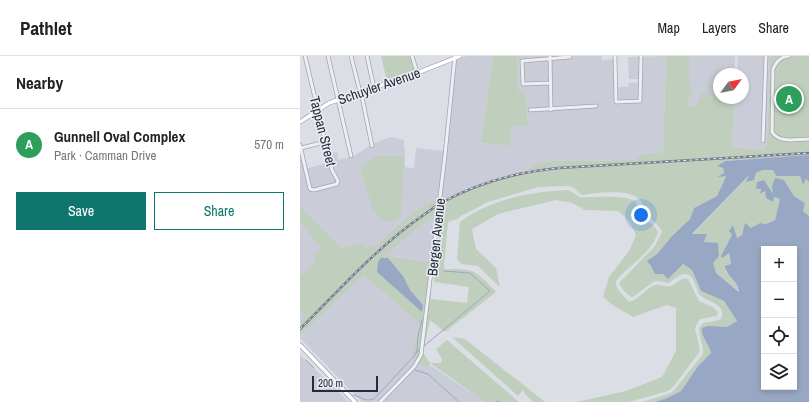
<!DOCTYPE html>
<meta charset="utf-8">
<style>
body{margin:0;font-family:"Archivo Narrow",sans-serif;background:#f6f6f6;color:#222}
.controls{position:absolute;right:12px;bottom:12px;display:grid;overflow:hidden;border-radius:0px;box-shadow:0 2px 6px #0003}
.controls button{width:36px;height:36px;display:grid;place-items:center;padding:0;border:0;border-bottom:1px solid #e0e0e0;background:#fff;color:#222;font:20px sans-serif}
.compass{position:absolute;left:413px;top:12px;width:36px;height:36px;border-radius:50%;background:#fff;box-shadow:0 2px 6px #0003;rotate:57deg}
.scale{position:absolute;left:12px;bottom:10px;width:66px;box-sizing:border-box;padding-left:4px;border:2px solid #262b3b;border-top:0;font-size:11px;line-height:14px;white-space:nowrap;color:#262b3b;-webkit-text-stroke:3px #ebedf3;paint-order:stroke}
.you{position:absolute;left:341px;top:159px;width:14px;height:14px;margin:-10px;border:3px solid #fff;border-radius:50%;background:#1a73e8;box-shadow:0 0 0 6px #1a73e833}
.badge{display:grid;place-items:center;width:26px;height:26px;border-radius:50%;background:#0f766e;color:#fff;font-size:13px;font-weight:700}
.pin{position:absolute;translate:-50% -50%;border:2px solid #fff;box-shadow:0 1px 4px #0006}
.list{margin:0;padding:0;list-style:none}
h2{display:flex;justify-content:space-between;align-items:center;height:52px;margin:0;padding:0 16px;font-size:17px}
h2 small{font-size:13px;font-weight:400;color:#767676}
.list li{display:grid;grid-template-columns:26px 1fr auto;gap:12px;align-items:center;box-sizing:border-box;height:72px;padding:0 16px;border-top:1px solid #e0e0e0}
.list b{display:block;font-size:15px;white-space:nowrap}
.list p{margin:0;font-size:13px;white-space:nowrap;color:#767676}
.list em{font-size:13px;font-style:normal;color:#767676}
.actions{display:flex;gap:8px;padding:12px 16px}
.actions a{flex:1;padding:9px 0;border:1px solid #0f766e;border-radius:0px;text-align:center;font-size:14px;color:#0f766e}
.actions .main{background:#0f766e;color:#fff}
.icon{flex:none;width:22px;height:22px;fill:none;stroke:currentColor;stroke-width:2;stroke-linecap:round;stroke-linejoin:round}
.map{position:relative;flex:none;width:509px;height:346px;overflow:hidden}
header{display:flex;align-items:center;gap:24px;box-sizing:border-box;height:56px;padding:0 20px;background:#fff;border-bottom:1px solid #e0e0e0}
header strong{font-size:19px}
nav{display:flex;gap:22px;margin-inline-start:auto;font-size:14px}
main{display:flex}
aside{flex:1;background:#fff}
.map>svg:first-child{display:block}
.built{fill:#cacdd7}
.green{fill:#c0cfbd}
.water{fill:#98a8c4;fill-rule:evenodd}
.lines{fill:none;stroke-linecap:round;stroke-linejoin:round}
.stream{stroke:#98a8c4;stroke-width:1}
.minor-casing{stroke:#a2a5af;stroke-width:4.5}
.major-casing{stroke:#9ca1b0;stroke-width:5}
.minor{stroke:#eeeff4;stroke-width:3}
.major{stroke:#fff;stroke-width:3.5}
.rail-casing{stroke:#767c8e;stroke-width:2.5}
.rail{stroke:#ebedf3;stroke-width:1;stroke-dasharray:3;stroke-linecap:butt}
.labels{text-anchor:middle;dominant-baseline:central;stroke-width:3;stroke-linejoin:round;paint-order:stroke}
.street-label{font-size:14px;fill:#262b3b;stroke:#ebedf3}
</style>
<header>
<strong>Pathlet</strong>
<nav><a>Map</a><a>Layers</a><a>Share</a></nav>
</header>
<main>
<aside>
<h2>Nearby<small></small></h2>
<ul class="list">
<li><span class="badge" style="background:#2e9e5b">A</span><div><b>Gunnell Oval Complex</b><p>Park · Camman Drive</p></div><em>570 m</em></li>
</ul>
<div class="actions"><a class="main">Save</a><a>Share</a></div>
</aside>
<div class="map">
<svg width="509" height="346" viewBox="0 0 509 346">
<rect width="100%" height="100%" fill="#dcdee5"/>
<path class="built" d="M167,0H193L181,87L210,90L212,69L228,71L226,37H219L217,0H302V4L316,3L317,31H328L329,27L340,26L341,23H329L328,1L366,0L363,96L342,98L334,104L253,105L238,107L228,113L139,146L130,206L88,200L70,195L60,186L42,192L0,150V96L5,113L29,106L28,97L37,96L38,104L54,100L72,88L91,81L104,84V92H105V111L114,112L116,92L144,95L155,4Z
M389,0H435V18H419V26L415,27L412,46L390,51L387,49L393,34L389,28Z
M438,0H470L467,88L463,94L430,91L435,42H443V18H437Z
M0,167L22,191L63,219L121,269L113,299L124,311L130,309L185,346H62L0,282Z
M0,299L49,346H0Z"/>
<path class="green" d="M81,0H110L114,15L90,23L86,21Z
M193,0H217L219,36L226,37L228,71L212,70L210,90L181,87Z
M366,0H389V27L393,34L387,49L390,51L396,50L402,37L407,38L412,45L415,27L419,26V42H435L431,91L463,94L467,88L470,0H509V99L424,105L418,110L423,112L424,117L418,120L426,119L417,140L394,152L390,163L372,180L357,198L350,204L355,218L383,208L392,214L401,235L424,245L437,265L427,271H421L403,281L410,292L411,297L398,310L381,335L367,342L355,346H342L371,337L375,333L403,298C404,289 399,281 399,272L403,267L420,264C430,248 405,246 399,238C396,232 394,218 385,218C378,218 374,225 368,227L358,225L353,226L333,241H331L323,234L319,227L355,190L362,176L361,173C356,167 350,162 346,156C344,153 343,148 341,145C330,132 298,137 283,139L280,138L274,132L269,130L238,131L188,146L161,160L156,164H153L148,166L144,208L145,214C152,212 168,213 174,216C182,221 190,229 196,236L145,276L130,264L123,297L130,307H141L142,303L136,293L147,284L219,346H185L130,307V309L124,311L112,299L121,269L63,219L0,279V266L5,260L0,254V220L16,206L13,201V200L21,191L0,167V150L42,192L60,186L67,192L79,188L111,158L137,143L136,157L86,198L94,201L130,206L131,243L167,247L169,231L134,226L135,217L134,215L141,156H144L145,143L228,113L238,107L253,105L334,104L342,98L363,96Z
M76,100H104L101,161L90,166L80,163L76,156L73,154L60,112Z
M463,114H473L476,120H500L503,128L506,123L509,126V160L503,155L505,147L494,140L484,124L474,139L461,133L460,138L465,135L473,146L474,141L480,143L475,164L466,168L460,167L437,182L432,179L429,197L431,208L425,215L439,231L440,236L416,217L404,186L407,178L392,179L450,118L446,126L456,117Z
M268,134L274,137L279,141C293,142 322,138 334,145C340,150 343,159 348,165C352,169 360,173 357,179C350,198 329,209 316,225C315,233 323,239 329,246C340,243 347,231 355,229C360,228 366,231 371,230C378,227 380,221 388,223L399,245L413,251L418,256L417,260L400,263L395,272L400,294L398,298L373,331L368,335L329,346H276L326,335L362,321L376,295V252L367,249L333,261L311,248L303,241L309,221L329,195L336,179L329,165L318,155L285,154L272,147L256,144L198,158L172,173L176,193L196,212L200,231L178,210L161,208L157,203L160,166C190,143 231,136 268,134Z
M152,281L165,283L245,346H233L225,338L223,334L218,340Z"/>
<path class="water" d="M509,99V126L506,123L503,129L500,120H476L473,114H463L456,117L454,124L446,126L449,119L392,178H407L404,186L418,187L419,200L413,207L416,217L439,236C439,225 426,221 425,210L431,208L429,197L422,202L421,200L432,179L429,175L433,169L437,182L442,179L445,167L451,172L460,167L466,168L475,164L480,143L474,141L473,146L466,142L465,135L460,138L461,133H456L457,126L464,124L473,138L472,130L475,122L484,124L494,140L505,147L503,155L509,160V346H355L367,342L381,335L398,310L411,297C409,287 401,282 402,272L408,270L427,271L437,265L424,245L401,235L392,214L383,208L368,223L363,218H355L351,210L347,205L357,198L372,180L390,163L394,152L417,140L426,120L417,121L424,117L423,112L417,110L425,105ZM464,193H494V331H464Z
M81,202H88L103,220L110,234L123,249L122,256L77,216L78,206Z"/>
<g class="lines">
<path class="stream" d="M124,290L190,235L170,217L144,215
M116,297L120,294
M6,304L14,312
M115,314L128,318L159,346
M53,339C63,341 63,346 74,343L114,300L117,295L118,280L122,264
M196,346L199,345"/>
<g class="minor-casing">
<path id="minor" d="M28,0L51,100
M51,0L60,36L62,41L72,90
M67,0L74,32
M112,0L116,13
M250,0L251,54
M315,0L316,46L340,45L341,0
M489,0C480,1 477,5 473,13L472,76C480,88 496,83 509,83
M251,27L223,28L222,5L270,1
M230,54L296,50
M463,85L466,0
M0,89L10,133L14,134L37,128L38,125L32,114L5,0
M1,92L25,86
M80,346L114,311L121,299L145,99L155,0"/>
</g>
<g class="major-casing">
<path id="major" d="M0,66L29,47L117,17L160,0
M0,289L55,346"/>
</g>
<use href="#minor" class="minor"/>
<use href="#major" class="major"/>
<g class="rail-casing">
<path id="rail" d="M0,273C40,233 78,190 125,158C131,154 136,149 143,146C179,126 218,116 259,112L509,97"/>
</g>
<use href="#rail" class="rail"/>
</g>
<g class="labels">
<g class="street-label">
<text transform="translate(79 30) rotate(-19)">Schuyler Avenue</text>
<text transform="translate(23 75) rotate(76)">Tappan Street</text>
<text transform="translate(136 181) rotate(-84)">Bergen Avenue</text>
</g>
</g>
</svg>
<div class="controls">
<button>+</button>
<button>−</button>
<button><svg class="icon" aria-label="locate" viewBox="0 0 24 24"><circle cx="12" cy="12" r="6"/><path d="M12 2v4M12 18v4M2 12h4M18 12h4"/></svg></button>
<button><svg class="icon" aria-label="layers" viewBox="0 0 24 24"><path d="M12 4l9 5-9 5-9-5zM3 14l9 5 9-5"/></svg></button>
</div>
<svg class="compass" viewBox="-18 -18 36 36"><path d="M0-13l5 13h-10z" fill="#e53935"/><path d="M0 13l5-13h-10z" fill="#767676"/></svg>
<div class="scale">200 m</div>
<div class="you"></div>
<div class="pin badge" style="left:489px;top:43px;background:#2e9e5b">A</div>
</div>
</main>
